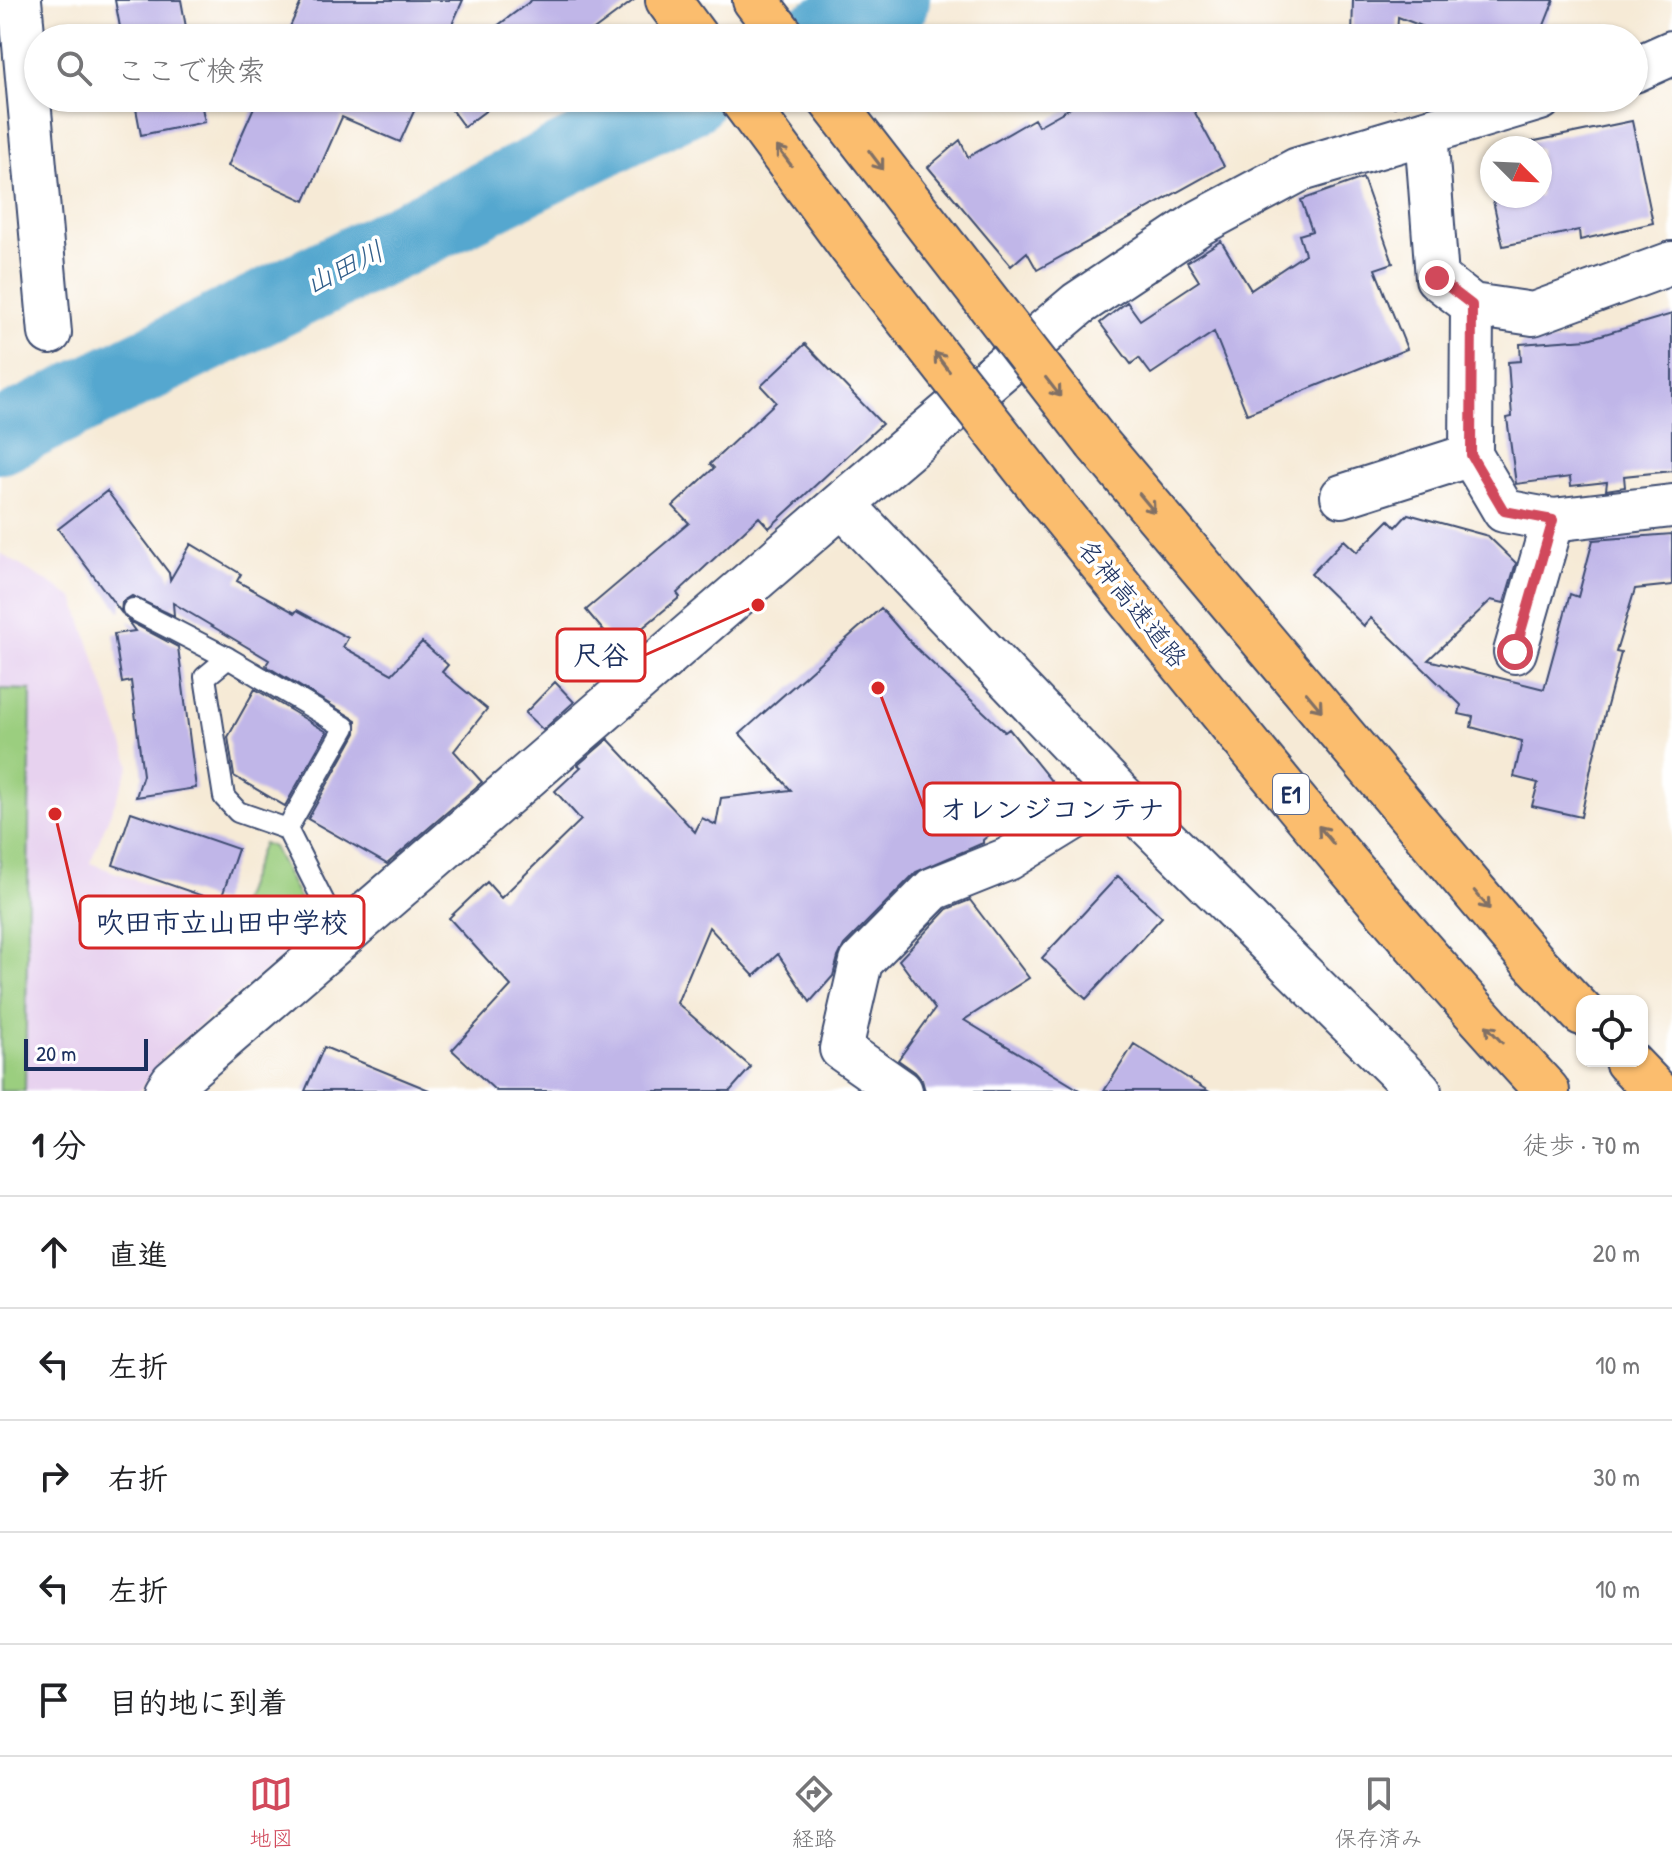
<!DOCTYPE html>
<html lang="ja">
<meta charset="utf-8">
<style>
body{margin:0;font-family:"Patrick Hand","Klee One",sans-serif;background:#f2f2f2;color:#202124}
.controls{position:absolute;right:24px;bottom:24px;display:grid;overflow:hidden;border-radius:16px;box-shadow:0 2px 6px #0004}
.controls button{width:72px;height:72px;display:grid;place-items:center;padding:0;border:0;border-bottom:2px solid #e0e0e0;background:#fff;color:#202124;font:40px sans-serif}
.compass{position:absolute;left:1480px;top:136px;width:72px;height:72px;border-radius:50%;background:#fff;box-shadow:0 2px 6px #0004;rotate:114deg}
.scale{position:absolute;left:24px;bottom:20px;width:124px;box-sizing:border-box;padding-left:8px;border:4px solid #1b2f5e;border-top:0;font-size:22px;line-height:28px;white-space:nowrap;color:#1b2f5e;-webkit-text-stroke:6px #fff;paint-order:stroke}
.stop{position:absolute;width:24px;height:24px;margin:-18px;border:6px solid #d1495b;border-radius:50%;background:#fff}
.stop.end{background:#d1495b;border-color:#fff;box-shadow:0 2px 8px #0008}
.list{margin:0;padding:0;list-style:none}
h2{display:flex;justify-content:space-between;align-items:center;height:104px;margin:0;padding:0 32px;font-size:34px}
h2 small{font-size:26px;font-weight:400;color:#757577}
.list li{display:grid;grid-template-columns:52px 1fr auto;gap:24px;align-items:center;box-sizing:border-box;height:112px;padding:0 32px;border-top:2px solid #e0e0e0}
.list b{display:block;font-size:30px;white-space:nowrap}
.list em{font-size:26px;font-style:normal;color:#757577}
.icon{flex:none;width:44px;height:44px;fill:none;stroke:currentColor;stroke-width:2;stroke-linecap:round;stroke-linejoin:round}
.map{position:relative;flex:none;width:1672px;height:1091px;overflow:hidden}
.search{position:absolute;background:#fff;box-shadow:0 2px 6px #0004;left:24px;right:24px;top:24px;height:88px;display:flex;align-items:center;gap:20px;box-sizing:border-box;padding:0 28px;border-radius:44px;color:#757577;font-size:30px}
.sheet{height:664px;background:#fff}
nav{display:flex;justify-content:space-around;align-items:center;box-sizing:border-box;height:112px;border-top:2px solid #e0e0e0;background:#fff;font-size:22px;color:#757577}
nav a{display:grid;justify-items:center;gap:4px}
nav .on{color:#d1495b}
.map>svg:first-child{display:block}
.built{fill:#e7d2ef}
.green{fill:#9bce7f;stroke:#5b7e6e;stroke-width:2}
.lines{fill:none;stroke-linecap:round;stroke-linejoin:round}
.river{stroke:#54a7cf;stroke-width:74}
.building{fill:#c0b6e8}
.service-casing{stroke:#3c4b70;stroke-width:24}
.minor-casing{stroke:#3c4b70;stroke-width:46}
.tertiary-casing{stroke:#3c4b70;stroke-width:48}
.motorway-casing{stroke:#3c4b70;stroke-width:48}
.service{stroke:#fff;stroke-width:20}
.minor{stroke:#fff;stroke-width:42}
.tertiary{stroke:#fff;stroke-width:44}
.motorway{stroke:#fbbd6e;stroke-width:44}
.motorway-bridge-casing{stroke:#3c4b70;stroke-width:48;stroke-linecap:butt}
.motorway-bridge{stroke:#fbbd6e;stroke-width:44}
.oneway{stroke:#806f65}
.route{stroke:#d1495b;stroke-width:10}
.labels{text-anchor:middle;dominant-baseline:central;stroke-width:7;stroke-linejoin:round;paint-order:stroke}
.shield{fill:#fff;stroke:#5f6d8e;stroke-width:2}
.shield-label{font-size:24px;font-weight:bold;fill:#1b2f5e}
.street-label{font-size:26px;fill:#1b2f5e;stroke:#fff}
.water-label{font-size:28px;font-style:italic;fill:#325f8b;stroke:#fff}
.leader{fill:none;stroke:#d62828;stroke-width:3}
.callout-dot{fill:#d62828;stroke:#fff;stroke-width:3}
.callout{fill:#fff;stroke:#d62828;stroke-width:3}
.callout-label{font-size:28px;text-anchor:middle;font-weight:bold;fill:#1b2f5e}
</style>
<div class="map">
<svg width="1672" height="1091" viewBox="0 0 1672 1091">
<rect width="100%" height="100%" fill="#fff"/>
<filter id="ink" filterUnits="userSpaceOnUse"><feTurbulence type="fractalNoise" baseFrequency=".0125" numOctaves="2"/><feDisplacementMap in="SourceGraphic" scale="16" xChannelSelector="R" yChannelSelector="G"/><feConvolveMatrix kernelMatrix="1 2 1 2 8 2 1 2 1" color-interpolation-filters="sRGB"/></filter>
<filter id="wash" filterUnits="userSpaceOnUse"><feTurbulence type="fractalNoise" baseFrequency=".006" numOctaves="4" result="noise"/><feDisplacementMap in="SourceGraphic" scale="32" xChannelSelector="R" yChannelSelector="G"/><feGaussianBlur stdDeviation="1.8" result="paint"/><feColorMatrix in="noise" values="0 0 0 0 0 0 0 0 0 0 0 0 0 0 0 0 0 1.4 0 .05"/><feComposite in="paint" operator="in"/></filter>
<g filter="url(#wash)">
<rect width="100%" height="100%" fill="#f6ead6"/>
<path class="built" d="M0,553L74,598L130,765L90,863L300,942L165,1054L139,1091H0Z"/>
<path class="green" d="M0,689L31,690L25,1091H0Z
M263,843L273,847L308,915L300,938L236,914Z"/>
<g class="lines">
<path class="river" d="M814,38L893,0
M0,437L689,98"/>
</g>
<g id="blocks">
<path class="building" d="M115,0H181L188,38H122Z
M302,0H463L446,38H285Z
M532,0H634L583,38H481Z
M1353,0H1554L1539,38H1453L1398,17L1397,38H1352Z
M134,98H200L205,122L141,135Z
M258,98H420L400,142L342,117L305,201L228,166Z
M443,98H490L492,106L464,127Z
M1088,98H1187L1224,166L1037,270L1027,252L1011,266L928,167L960,140L968,157L1034,119L1038,126Z
M1350,98H1395V107L1350,106Z
M1632,121L1653,223L1580,240L1579,230L1503,246L1492,196H1540V148H1501Z
M1363,178L1393,263L1375,269L1407,349L1247,414L1214,332L1151,374L1139,358L1131,364L1100,323L1127,302L1140,320L1199,281L1187,262L1221,241L1251,290L1305,254L1299,235L1312,231L1301,200Z
M1672,314V471L1624,476L1625,487L1606,490L1607,482L1571,486L1570,477L1516,484L1507,418L1512,417L1508,362L1521,361L1520,344L1588,339Z
M805,344L882,424L769,528L759,517L677,593L680,597L618,648L586,610L689,523L673,506L714,468L710,464L776,402L761,386Z
M107,491L169,573L170,580L191,544L241,574L237,581L295,613L297,610L348,638L343,647L392,674L422,642L448,665L442,672L487,709L454,751L482,782L387,864L308,819L356,733V720L268,667L266,665L269,660L173,603L174,616L132,596L122,602L121,612L58,529Z
M1408,514L1488,536L1516,563L1504,603L1491,600L1428,660L1544,689L1570,594L1578,597L1593,540L1672,534V585L1635,589L1616,652L1621,653L1592,763L1581,817L1532,806L1538,783L1514,777L1522,741L1471,727L1473,717L1459,714L1461,705L1371,618L1364,626L1311,574L1344,540L1357,552L1389,520L1396,527Z
M881,608L913,645L1005,732L1009,729L1052,782L983,840V843L916,872L844,945L838,957L833,976L810,1002L778,954L754,976L709,927L677,1003L751,1067L730,1091H496L452,1050L511,986L449,918L487,882L501,898L581,820L555,791L581,767L578,765L608,739L695,832L702,818L716,825L721,798L791,790L740,734Z
M127,620L178,647L196,788L136,797L143,775L131,681L122,683L114,634L135,631Z
M555,682L574,702L543,730L525,713Z
M255,689L327,732L285,806L234,776L228,737Z
M131,812L238,849L220,902L113,865Z
M1118,876L1162,917L1086,999L1042,958Z
M970,900L1029,978L964,1020L1081,1091H925L922,1080L915,1072L898,1060L935,1009L899,960L947,909Z
M1134,1044L1208,1091H1104Z
M324,1047L429,1090V1091H305Z"/>
</g>
</g>
<g filter="url(#ink)">
<use href="#blocks" fill-opacity="0" stroke="#3c4b70" stroke-width="2"/>
<g class="lines">
<g class="service-casing">
<path id="service" d="M133,609L228,658
M287,829L345,727L228,658L205,677L224,797L238,812L287,829L341,936"/>
</g>
<g class="minor-casing">
<path id="minor" d="M20,0L50,333
M1426,132L1437,278L1472,305L1533,314L1672,263
M1472,305L1471,455L1504,511L1553,520L1672,506
M1342,496L1471,455
M1515,652L1553,520
M901,1091L841,1049L861,962L933,889L1008,859L1117,792"/>
</g>
<g class="tertiary-casing">
<path id="tertiary" d="M1634,70L1672,53
M842,504L1117,792L1419,1091
M167,1091L173,1082L842,504L1078,304L1201,222L1298,170L1540,98"/>
</g>
<g class="motorway-casing">
<path id="motorway" d="M668,0L696,38
M755,0L784,38
M1097,443L1532,960L1582,1013
M1042,490C1206,693 1369,899 1547,1091
M1627,1061L1656,1091"/>
</g>
<use href="#service" class="service"/>
<use href="#minor" class="minor"/>
<use href="#tertiary" class="tertiary"/>
<use href="#motorway" class="motorway"/>
<g class="motorway-bridge-casing">
<path id="motorway-bridge" d="M741,98L852,248L1042,490
M829,98L1097,443"/>
</g>
<use href="#motorway-bridge" class="motorway-bridge"/>
</g>
<defs><path id="oneway-shaft" d="M-6 0H5M1.5-3L5.5 0L1.5 3" fill="none" stroke-width="1.6" stroke-linecap="round" stroke-linejoin="round" transform="scale(2)"/></defs>
<g class="oneway">
<use href="#oneway-shaft" transform="translate(784 156) rotate(-127)"/>
<use href="#oneway-shaft" transform="translate(876 160) rotate(53)"/>
<use href="#oneway-shaft" transform="translate(942 362) rotate(-128)"/>
<use href="#oneway-shaft" transform="translate(1053 387) rotate(52)"/>
<use href="#oneway-shaft" transform="translate(1147 503) rotate(50)"/>
<use href="#oneway-shaft" transform="translate(1314 702) rotate(50)"/>
<use href="#oneway-shaft" transform="translate(1326 835) rotate(-130)"/>
<use href="#oneway-shaft" transform="translate(1482 900) rotate(50)"/>
<use href="#oneway-shaft" transform="translate(1494 1034) rotate(-133)"/>
</g>
</g>
<g class="lines" filter="url(#ink)">
<path class="route" d="M1437,278L1472,305L1471,455L1504,511L1553,520L1515,652"/>
</g>
<g class="labels">
<rect class="shield" x="1273" y="774" width="36" height="40" rx="6"/>
<g class="shield-label">
<text x="1291" y="794">E1</text>
</g>
<g class="street-label">
<text transform="translate(1133 603) rotate(51)">名神高速道路</text>
</g>
<g class="water-label">
<text transform="translate(344 267) rotate(-26)">山田川</text>
</g>
</g>
<path class="leader" d="M758 605L645 655M878 688L924 809M55 814L80 922"/>
<g class="callout-dot">
<circle cx="758" cy="605" r="8"/>
<circle cx="878" cy="688" r="8"/>
<circle cx="55" cy="814" r="8"/>
</g>
<g class="callout">
<rect x="557" y="629" width="88" height="52" rx="8"/>
<rect x="924" y="783" width="256" height="52" rx="8"/>
<rect x="80" y="896" width="284" height="52" rx="8"/>
</g>
<g class="callout-label">
<text x="601" y="665">尺谷</text>
<text x="1052" y="819">オレンジコンテナ</text>
<text x="222" y="932">吹田市立山田中学校</text>
</g>
</svg>
<div class="controls">
<button><svg class="icon" aria-label="locate" viewBox="0 0 24 24"><circle cx="12" cy="12" r="6"/><path d="M12 2v4M12 18v4M2 12h4M18 12h4"/></svg></button>
</div>
<svg class="compass" viewBox="-18 -18 36 36"><path d="M0-13l5 13h-10z" fill="#e53935"/><path d="M0 13l5-13h-10z" fill="#757577"/></svg>
<div class="scale">20 m</div>
<div class="stop" style="left:1515px;top:652px"></div>
<div class="stop end" style="left:1437px;top:278px"></div>
<div class="search"><svg class="icon" aria-label="search" viewBox="0 0 24 24"><circle cx="10" cy="10" r="6"/><path d="M15 15l6 6"/></svg>ここで検索</div>
</div>
<section class="sheet">
<h2>1 分<small>徒歩 · 70 m</small></h2>
<ul class="list">
<li><svg class="icon" aria-label="ahead" viewBox="0 0 24 24"><path d="M12 20V5M6 11l6-6 6 6"/></svg><div><b>直進</b></div><em>20 m</em></li>
<li><svg class="icon" aria-label="left" viewBox="0 0 24 24"><path d="M17 20v-9H6M10 6l-5 5 5 5"/></svg><div><b>左折</b></div><em>10 m</em></li>
<li><svg class="icon" aria-label="right" viewBox="0 0 24 24"><path d="M7 20v-9h11M14 6l5 5-5 5"/></svg><div><b>右折</b></div><em>30 m</em></li>
<li><svg class="icon" aria-label="left" viewBox="0 0 24 24"><path d="M17 20v-9H6M10 6l-5 5 5 5"/></svg><div><b>左折</b></div><em>10 m</em></li>
<li><svg class="icon" aria-label="arrive" viewBox="0 0 24 24"><path d="M6 21V4h12l-3 4 3 4H6"/></svg><div><b>目的地に到着</b></div></li>
</ul>
</section>
<nav>
<a class="on"><svg class="icon" aria-label="map" viewBox="0 0 24 24"><path d="M3 6l6-2 6 2 6-2v14l-6 2-6-2-6 2zM9 4v14M15 6v14"/></svg>地図</a>
<a><svg class="icon" aria-label="directions" viewBox="0 0 24 24"><path d="M12 3l9 9-9 9-9-9zM9 14v-3h6M13 9l2 2-2 2"/></svg>経路</a>
<a><svg class="icon" aria-label="saved" viewBox="0 0 24 24"><path d="M7 4h10v16l-5-4-5 4z"/></svg>保存済み</a>
</nav>
